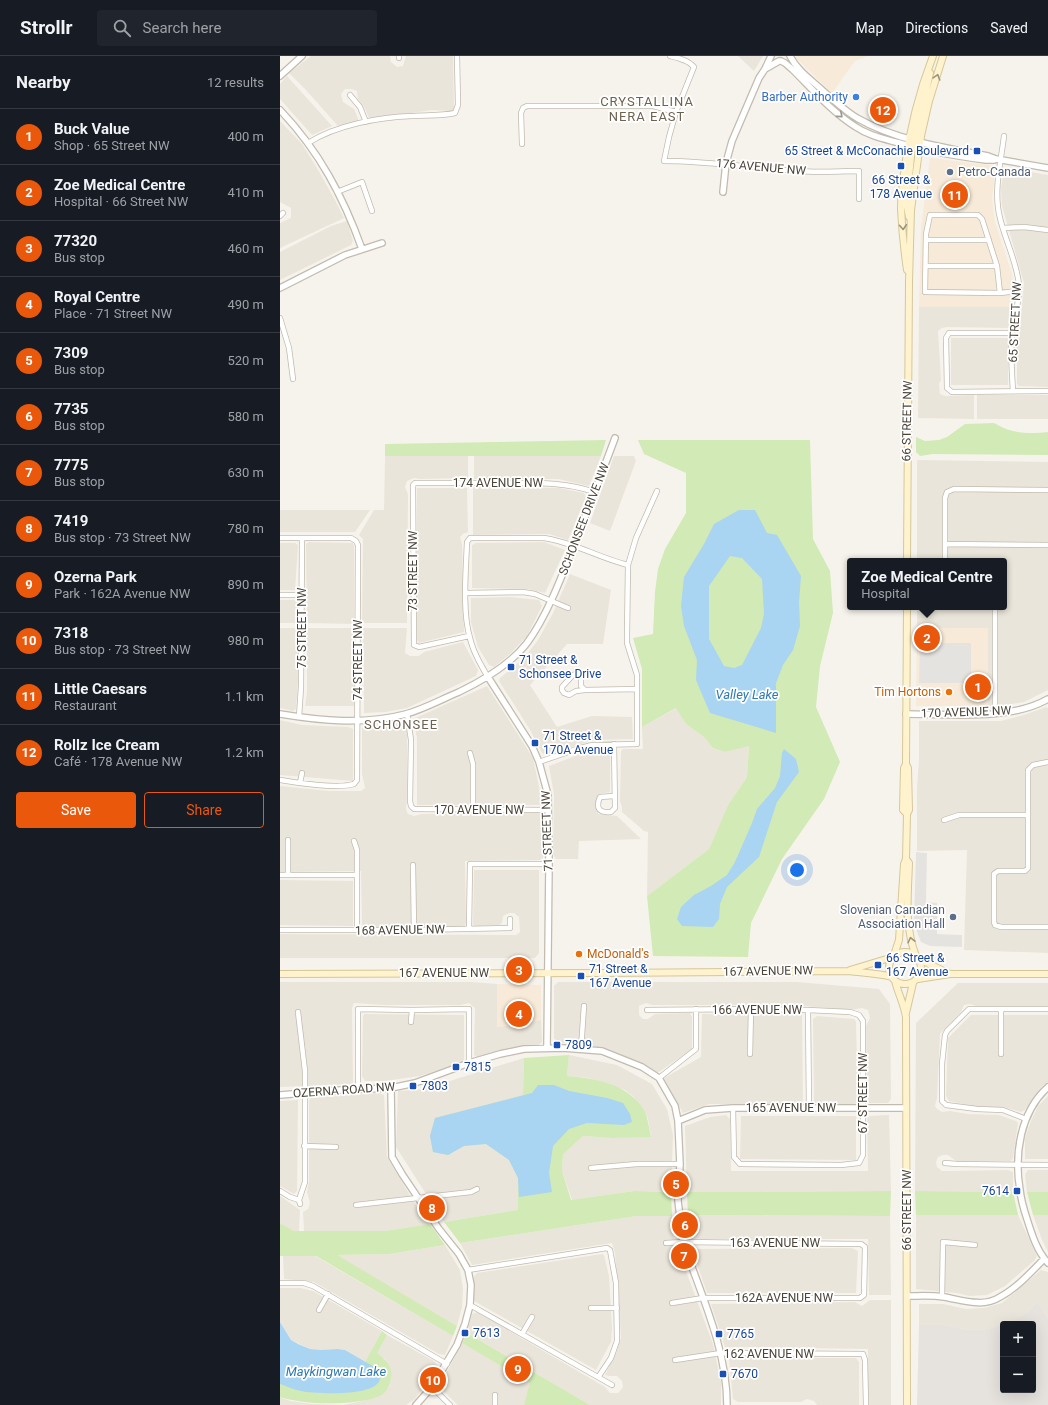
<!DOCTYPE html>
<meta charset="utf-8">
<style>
body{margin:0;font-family:Roboto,sans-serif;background:#20242c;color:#f1f3f6}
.controls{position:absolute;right:12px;bottom:12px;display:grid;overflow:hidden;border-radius:4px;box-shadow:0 4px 16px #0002}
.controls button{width:36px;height:36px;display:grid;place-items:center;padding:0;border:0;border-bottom:1px solid #363941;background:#171b24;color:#f1f3f6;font:20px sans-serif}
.you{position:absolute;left:517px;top:814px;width:14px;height:14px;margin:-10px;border:3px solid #fff;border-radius:50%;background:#1a73e8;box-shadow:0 0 0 6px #1a73e833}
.badge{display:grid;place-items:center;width:26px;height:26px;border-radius:50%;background:#ea580c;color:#fff;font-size:13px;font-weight:700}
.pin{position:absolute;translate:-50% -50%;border:2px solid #fff;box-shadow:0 1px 4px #0006}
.popup{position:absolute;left:567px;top:502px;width:160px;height:52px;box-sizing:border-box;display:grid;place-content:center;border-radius:4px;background:#171b24;filter:drop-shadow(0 1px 3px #0005);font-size:13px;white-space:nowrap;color:#9ea1a6}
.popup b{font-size:15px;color:#f1f3f6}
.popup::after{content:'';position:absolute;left:50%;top:100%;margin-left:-8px;border:8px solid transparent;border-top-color:#171b24}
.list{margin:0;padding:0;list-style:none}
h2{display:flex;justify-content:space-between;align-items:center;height:52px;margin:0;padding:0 16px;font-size:17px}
h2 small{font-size:13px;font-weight:400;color:#9ea1a6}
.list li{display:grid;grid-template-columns:26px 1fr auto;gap:12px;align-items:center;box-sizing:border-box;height:56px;padding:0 16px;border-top:1px solid #363941}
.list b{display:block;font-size:15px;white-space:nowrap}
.list p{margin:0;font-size:13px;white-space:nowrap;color:#9ea1a6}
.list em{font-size:13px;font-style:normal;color:#9ea1a6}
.actions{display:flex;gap:8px;padding:12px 16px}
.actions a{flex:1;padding:9px 0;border:1px solid #ea580c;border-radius:4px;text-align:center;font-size:14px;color:#ea580c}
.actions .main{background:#ea580c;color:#fff}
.icon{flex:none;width:22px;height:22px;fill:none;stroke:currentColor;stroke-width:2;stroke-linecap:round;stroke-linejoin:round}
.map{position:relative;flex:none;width:768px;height:1349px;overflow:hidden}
header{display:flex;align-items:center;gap:24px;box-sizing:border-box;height:56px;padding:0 20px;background:#171b24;border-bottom:1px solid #363941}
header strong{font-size:19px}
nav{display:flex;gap:22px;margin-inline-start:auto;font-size:14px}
.search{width:280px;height:36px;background:#20242c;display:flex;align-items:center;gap:10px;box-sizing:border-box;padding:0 14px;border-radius:4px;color:#9ea1a6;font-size:15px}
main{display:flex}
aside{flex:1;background:#171b24}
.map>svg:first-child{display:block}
.residential{fill:#eae5da}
.commercial{fill:#f7ead8}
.industrial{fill:#e6e2dd}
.green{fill:#d2eab5}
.parking{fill:#e5e3e0}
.water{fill:#a9d4f2;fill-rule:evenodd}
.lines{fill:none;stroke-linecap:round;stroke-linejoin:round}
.minor-casing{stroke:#c2bbae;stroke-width:6}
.tertiary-casing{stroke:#c2bbae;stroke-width:8}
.secondary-casing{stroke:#d6c79b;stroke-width:8}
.minor{stroke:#fff;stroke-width:4.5}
.tertiary{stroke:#fff;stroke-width:5.5}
.secondary{stroke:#fff3cd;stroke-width:6}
.oneway{stroke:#9c937c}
.oneway2{stroke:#9c9892}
.shop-dot{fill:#3f7fe0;stroke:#fff;stroke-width:1.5}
.transit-dot{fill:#1a4fb4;stroke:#fff;stroke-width:1.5}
.service-dot{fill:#5c6f8a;stroke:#fff;stroke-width:1.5}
.food-dot{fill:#e8710a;stroke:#fff;stroke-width:1.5}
.labels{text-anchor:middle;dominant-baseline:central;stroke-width:3.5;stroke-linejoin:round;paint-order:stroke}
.shop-label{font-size:12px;fill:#366cbe;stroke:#fff;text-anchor:end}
.transit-label{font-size:12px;fill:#164399;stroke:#fff;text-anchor:start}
.street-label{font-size:12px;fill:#4b4439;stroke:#fff}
.service-label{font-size:12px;fill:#4e5e75;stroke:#fff;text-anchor:start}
.food-label{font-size:12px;fill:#c56008;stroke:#fff;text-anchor:end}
.neighbourhood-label{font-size:13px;letter-spacing:1px;fill:#6e6250;stroke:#fff}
.water-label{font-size:13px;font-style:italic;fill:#2e7ab2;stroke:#fff}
</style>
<header>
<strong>Strollr</strong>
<div class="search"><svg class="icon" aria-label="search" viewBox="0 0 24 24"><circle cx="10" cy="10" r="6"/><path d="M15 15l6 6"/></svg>Search here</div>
<nav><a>Map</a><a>Directions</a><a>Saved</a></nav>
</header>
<main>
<aside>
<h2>Nearby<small>12 results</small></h2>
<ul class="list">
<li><span class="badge">1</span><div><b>Buck Value</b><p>Shop · 65 Street NW</p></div><em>400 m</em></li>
<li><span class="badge">2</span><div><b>Zoe Medical Centre</b><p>Hospital · 66 Street NW</p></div><em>410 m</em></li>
<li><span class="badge">3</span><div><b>77320</b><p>Bus stop</p></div><em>460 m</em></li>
<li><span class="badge">4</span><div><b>Royal Centre</b><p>Place · 71 Street NW</p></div><em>490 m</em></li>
<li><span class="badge">5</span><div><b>7309</b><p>Bus stop</p></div><em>520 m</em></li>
<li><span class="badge">6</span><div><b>7735</b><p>Bus stop</p></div><em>580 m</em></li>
<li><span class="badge">7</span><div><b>7775</b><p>Bus stop</p></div><em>630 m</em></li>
<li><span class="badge">8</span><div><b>7419</b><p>Bus stop · 73 Street NW</p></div><em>780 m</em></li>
<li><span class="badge">9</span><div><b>Ozerna Park</b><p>Park · 162A Avenue NW</p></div><em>890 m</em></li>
<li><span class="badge">10</span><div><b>7318</b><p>Bus stop · 73 Street NW</p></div><em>980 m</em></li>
<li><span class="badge">11</span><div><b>Little Caesars</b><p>Restaurant</p></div><em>1.1 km</em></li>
<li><span class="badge">12</span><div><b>Rollz Ice Cream</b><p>Café · 178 Avenue NW</p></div><em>1.2 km</em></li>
</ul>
<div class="actions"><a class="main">Save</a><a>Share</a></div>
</aside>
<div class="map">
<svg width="768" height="1349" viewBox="0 0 768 1349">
<rect width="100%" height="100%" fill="#f6f3ec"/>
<path class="residential" d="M31,0H110L111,6L117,11L123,10L126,0H173L174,54L171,55L151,54L90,64L84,51L78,43L77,35L71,33H65L61,38L63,46L74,53L79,65L58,70L26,34L9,17Z
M458,0H483L474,15Z
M7,20L52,70L32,79L0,43V28Z
M0,65L22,88L37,112L55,144L64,162L0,192V167L11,162V152L0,146Z
M727,112L768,119V331L739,330L737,328V278L742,251L744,227L722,150L721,132L724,114Z
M67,165L73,185L71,189L0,224V196L51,170Z
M639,251H732L729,272L667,271L662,272L658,275L661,324L659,328L660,338L665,340L694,339V363L638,362Z
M671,282H728V329H671Z
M697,339H768V363H697Z
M105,400H188V422L140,423L134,422L127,425L125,431L128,438L127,567H82L83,483L79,479L94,454H104Z
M194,400H321L309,430L278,423H194Z
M334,400H354L356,405L330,475L310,467Z
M637,404L768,406V634L744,646L721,650H708V572H637V551H724V505H637Z
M193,431L279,432L304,437L306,441L288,484L269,478L193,479Z
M137,432H187L188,476L183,478L180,481L182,488L184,576L139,587L137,584Z
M0,454H90L75,476H0Z
M29,486L73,487L74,490V568L27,567L26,488Z
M264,486L285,494L265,537L248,533L192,532V489L196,487Z
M0,487H15L18,489L15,534H0Z
M290,518L331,534L323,588H287L250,629L277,671L312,660L352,661L353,683L314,684L267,699L262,697L249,672L219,625L220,622L244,602L258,584L273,557Z
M230,541L259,544L262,550L247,580L230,598L214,611L209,609L198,591L191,566V542Z
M0,544H14L18,546V567H0Z
M0,572H17L18,625L16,653L13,655L0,652Z
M27,572H73L74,650H25L27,636Z
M83,572H127L125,597L130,600H139L144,596L183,586L198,614L196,620L127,652L105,656L84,657Z
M207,630L253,702L262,745L260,749H137V682L133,663Z
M766,651L768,652V897L684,894L687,794L637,795V732L639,704V665H721L744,659Z
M397,652L406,668L424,681L433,692L445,696L469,689L467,721L448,749L429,793L367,840L368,776L364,775L342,756V751L340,745L341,695L343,693H363L362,671Z
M0,664L22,669L68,671L73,673V725L0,719Z
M121,665L125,666L127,679V744L126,753L128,758L134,760L142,758L259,757L262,762L263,801L260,804L185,805L186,868L183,871H84L82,868L81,815L0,816V730L48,735H81L85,732L82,718V672L87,670Z
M330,693V736L318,738V758L337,760L361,783L299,785L298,803H276L273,798L274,739L269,710L311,694Z
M194,814H259V897L255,902H0V878L236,879L240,876L239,861L234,857H229L223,860L222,867L219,869L197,870L193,869Z
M0,824L73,825V870L0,869Z
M0,926H192L217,928V971L261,964L262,986L259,989L243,990L197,1001L194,999L195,952L189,947L180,949H104L74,947L72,952L73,1028L0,1031Z
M278,926H517L599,933L610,948L611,1043L608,1047H587L586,970L590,962L588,954L582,952L572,954L524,950L471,949H372L366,947L359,950V959L363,963H368L375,958L410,957L412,961V993L379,1016H375L362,1007L325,992L278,986L274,982V930Z
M678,927H768V950H696L690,948L684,949L681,956L660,978L657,1042L655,1050L657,1053L662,1056L670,1055L688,1058L719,1059L736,1065L738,1067L733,1102L731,1105H676L668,1099H663L658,1101L656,1106L657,1111L662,1115H666L728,1114L733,1116V1136L635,1135L636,967Z
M84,958L184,959V1006L140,1020L105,1025H85L82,1020L83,961Z
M422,958L522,959L523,1048H429L403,1057L384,1022L421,1001Z
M691,959H768V1026L762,1030L745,1054L741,1056L724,1051H695L669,1045L666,1040L668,982Z
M537,960L574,963L576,966L578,1046L573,1049L537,1048L534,1045L533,963Z
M289,999L337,1009L372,1028L387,1053L393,1079L391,1136L354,1135L292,1144L282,1115L283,1097L303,1080L332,1082L371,1080L368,1063L364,1054L353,1040L345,1034L309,1022L287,1020Z
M244,1002L243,1039L168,1099L184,1090L206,1088L229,1104L238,1122V1154L164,1166L116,1091L118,1035L144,1033Z
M99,1037L104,1039L107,1101L137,1151L150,1168L105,1175H24L23,1156L28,1153L30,1147L27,1136L29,1125V1045L31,1042Z
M768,1040V1103H745V1082L751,1065L758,1050Z
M18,1044L17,1135L14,1138L0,1130V1045Z
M446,1059L450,1063L451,1115H588L587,1062L590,1060L609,1059L611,1135L407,1136L405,1070L430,1061Z
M461,1060H576V1104L460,1103Z
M748,1114H768V1136H747L745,1118Z
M0,1140L20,1154L19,1175H14L0,1167Z
M408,1159L610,1160L611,1239H589L588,1183H410Z
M636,1159H738L757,1200L754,1205L725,1230L707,1239L690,1240L676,1237L636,1233Z
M753,1159H768V1196L762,1184Z
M357,1160H392L393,1180L433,1288L441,1326V1349H310L187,1277L192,1258L197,1256L325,1331L330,1337H338L343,1331L342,1325L337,1320H329L325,1319L337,1295L341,1281L335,1197L332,1187L192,1209L180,1187Z
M165,1189L180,1214L183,1233L182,1251L177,1270L56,1199L109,1198Z
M572,1192L578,1195L576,1237H427L412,1193Z
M322,1198L324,1199L329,1220L332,1273L331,1286L316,1314L194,1245V1221L197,1217Z
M3,1200H35L173,1280L165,1299L159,1298L34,1226L4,1223Z
M761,1214L768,1216V1262L763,1255L758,1246L746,1257L728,1268L707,1273L688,1274L664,1269H639V1248H663L686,1253L704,1252L722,1247Z
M0,1232H20L33,1235L102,1275L85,1306L65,1294L58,1293L41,1294L30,1293L11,1284L0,1266Z
M590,1244H611V1349H588V1293L445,1291L431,1248L575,1246L582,1250Z
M107,1279L154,1305L158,1311L135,1343L126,1349H0V1341L10,1345L32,1348L63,1349L87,1344L102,1339L109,1331L111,1321L105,1303L96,1297Z
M182,1287L251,1327L244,1349H178L159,1331Z
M449,1302H576L579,1306V1349H537L534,1345L527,1343L521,1346H458L453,1343Z"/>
<path class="commercial" d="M516,0H588L575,5L552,37L516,2Z
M650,102L716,110L712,141L713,151L715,166L732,218L734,237L732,251H639L641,172Z
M637,572H708V650H636Z
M217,928L261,929V964L217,971Z"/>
<path class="industrial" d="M758,1246L763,1255L768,1262V1349H637L639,1269H664L688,1274L707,1273L723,1269V1334H753V1268H727L746,1257Z"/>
<path class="green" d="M714,367C732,378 748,378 768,376V399L653,398L640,400L636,396V381L645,385L659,384L667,381L685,368Z
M326,384L321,400H105V388Z
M358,384H530L533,483L550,515L553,557L540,610L536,651L560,706L544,743L502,803L471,867L468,901L373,900L367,840L429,793L448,749L467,721L469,690L445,696L433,692L424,681L406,668L396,652L362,671V613L353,582L373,578L375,536L378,513L385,493L406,457V417L364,398Z
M289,999L287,1020C314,1022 349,1028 364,1054C368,1062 369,1072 371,1081L332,1082L303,1080L283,1098L282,1115L291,1144L354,1135L391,1136L392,1160H357L180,1187L164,1166L238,1154V1122L229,1104L206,1088L184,1090L168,1099L153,1096L150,1080L155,1062L243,1039L244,1002Z
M611,1135L610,1160L408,1159L407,1136Z
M635,1135L733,1136L738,1159H636Z
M747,1136H768V1159H753Z
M0,1167L14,1175H105L150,1168L165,1189L109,1198L57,1199L177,1270L173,1280L36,1200H0Z
M102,1275L107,1279L97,1297C105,1303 113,1310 111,1322C110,1328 108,1334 103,1338C100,1341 95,1341 92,1343C66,1349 25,1349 0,1341V1318L86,1325L85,1306Z
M187,1277L310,1349H244L250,1327L182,1287Z"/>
<path class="parking" d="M640,587H691V627H639Z
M636,796L647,797L646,846L657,847V878L682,879V891L650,890L641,886L639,881L634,867Z"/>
<path class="water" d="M459,454H475L487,477L497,479L521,520L519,546L520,570L513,594L503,609L496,627V677L430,657L416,624L417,604L404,570L401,550L404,521L424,488L434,468ZM450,500L462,502L482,523L484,558L481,572L462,609L454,612L444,610L429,583V530Z
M504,693L516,703L519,716L497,746L479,801L447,831L440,848L439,863L433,871L402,870L397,863L401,851L414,839L431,830L447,819L455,806L472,767L477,753L495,732L500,720L502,697Z
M258,1029H274L289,1035L327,1042L343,1047L350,1058L352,1066L344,1069L307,1067L289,1073L273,1090L269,1117L272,1136L239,1141L238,1122L229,1104L206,1088L184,1090L168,1099L153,1096L150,1080L155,1062L252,1037Z
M0,1266L11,1284L18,1288L30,1293L41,1294L58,1293L65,1294L96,1312L101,1319C100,1322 100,1326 97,1328C86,1340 36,1338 21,1335C14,1334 7,1330 0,1328Z"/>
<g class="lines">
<g class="minor-casing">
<path id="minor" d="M390,0C398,2 408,4 414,11L396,56L389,81L384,105C429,105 473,112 518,115C538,117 559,115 579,115V143
M119,2V0
M70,39L80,51L86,66
M724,80C721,106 713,135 720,162C725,184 737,206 739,229C740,245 734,261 732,277C730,296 732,316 733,335
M28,87C56,69 100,61 132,60C146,59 162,60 175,57L178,49L177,0
M242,88L241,57L243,52L247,50H373L396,56
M57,136L82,126L92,155
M0,160L3,157
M723,172L744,171L768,174
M646,184H709
M646,210H717
M720,237L717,210L702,163L698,159H650L646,178L645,236L720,237L739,235
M0,262L9,292L13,323
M732,277H669L666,282L667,332L672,336L768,335
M0,482H71L76,485L78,489L77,724L74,728C58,733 17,727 0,724
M665,488L768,489
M665,505V442L667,436L674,433L768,434
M186,537L243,536L255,538L288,552
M0,539H22
M715,551V658
M189,580L139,591L134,589L133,429L135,427C166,427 196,427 227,427C257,427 286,426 314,436
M208,621C200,608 193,596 190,582C182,555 186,514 187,486L190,482H264C293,486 319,502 348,509
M305,634L296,635L289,639L284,637L282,634V631L293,619L298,617L301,621V630L305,634L357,633
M127,657L131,684L130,745L131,750L134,753L269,754
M19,661L21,631L22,482
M334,688L335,752L331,756C320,757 315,753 320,741L334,740
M190,697L193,708V754
M259,706L297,693L312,689L357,688V619L347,587V579L348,509L356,482L377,435
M768,706L753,709L748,714V812L745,815H718L714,818V866L715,869L721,871H768
M20,727L22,717
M664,764L679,759H748
M74,785L77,794V874
M133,809L134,874
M0,819H77
M8,819V784
M189,873L190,808H269
M0,874H134L230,872V863
M367,954L471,953L528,954L570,956L579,959L583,965V1099L579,1107L561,1109L460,1108L454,1101L453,1052
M528,954L529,1053
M18,956L25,1015V1126L19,1144L20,1148
M131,966L132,954
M301,993L304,950
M470,998L471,953
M721,998V953
M379,1022L416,993V953
M78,1033V953L132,954L189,953V1007
M746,1063L723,1054L697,1053L666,1049L662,1045V1008L665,979L667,975L689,953H768
M24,1090L56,1091
M665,1107L677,1108L768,1109
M311,1112L357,1108H400
M0,1135L10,1141L19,1144
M76,1149L191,1136L197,1133
M386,1187L403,1186L581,1188L585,1191L584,1239L580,1242H423L392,1247
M188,1214L327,1192L330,1194L336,1227L337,1285L331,1302L319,1320
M0,1227H24L33,1230L167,1308
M662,1241L663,1186L695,1189
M190,1249L332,1329
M311,1252H337
M39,1254L48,1238
M242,1278L252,1261
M395,1304L441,1297L583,1298L585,1304L586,1349
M152,1331L170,1349
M215,1349V1339"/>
</g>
<g class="tertiary-casing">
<path id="tertiary" d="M510,0C517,14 530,23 541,33C552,43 564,54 577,62C615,84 665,92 708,100L716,103L768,112
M501,5L505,7L513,14C533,34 552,56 576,71C589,80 605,83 619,87C649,96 676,100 706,104H714
M485,13L499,5
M0,20L22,0
M0,54C39,95 63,140 82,193
M443,136L446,107L452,85L479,22L485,13L491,0
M0,232L65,199L102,187
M208,621L252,690L259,706L268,739L269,808L267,992
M0,658C42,665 84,669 126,658C144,653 162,643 179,636C204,624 230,609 247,587C267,560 282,520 294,489C308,453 322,417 335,382
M626,658C670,658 730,665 768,643
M768,1031C740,1056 734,1099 740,1134C741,1144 744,1154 747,1163C752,1179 757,1195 768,1207
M111,1032L112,1101L122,1118L159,1173L179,1198L188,1214L191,1229L190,1249L185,1268L177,1289L152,1331L136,1349
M0,1039L61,1034L111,1032L135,1027L189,1007L220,998L244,993L283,992L322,995L362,1011L379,1022L395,1050L398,1065L400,1108L398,1145L403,1186C421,1239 447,1293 447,1349
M398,1065L425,1054L453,1052H626
M627,1240C639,1240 652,1239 664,1241C682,1244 703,1252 720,1241C737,1232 751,1216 764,1203"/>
</g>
<g class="secondary-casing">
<path id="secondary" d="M639,93L636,88L635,84L650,17
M629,161L627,151V140L632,91L630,84
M627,214C624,194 622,173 621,153C621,139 623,124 625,110C630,72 639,36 653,0
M627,505L629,226L631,154L641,80L649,45L663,0
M627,551L626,708L624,712L623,754L627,758
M626,708L628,712L629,754L627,758L626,803L629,807C628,839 624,870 636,900
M609 912a16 16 0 1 1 32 0a16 16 0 1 1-32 0Z
M614,899L619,884L624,808L626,803
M639,903L670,918
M570,914L613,901
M0,918L324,917L568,915C583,917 597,917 612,921
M638,923L670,918H768
M615,925C618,937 624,948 626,961L627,1349
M626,957L633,927"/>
</g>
<use href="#minor" class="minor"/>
<use href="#tertiary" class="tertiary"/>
<use href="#secondary" class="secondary"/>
</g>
<defs><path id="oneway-chevron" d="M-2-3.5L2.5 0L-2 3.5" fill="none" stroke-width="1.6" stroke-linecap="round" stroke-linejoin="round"/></defs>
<g class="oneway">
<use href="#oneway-chevron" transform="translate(657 21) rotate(-72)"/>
<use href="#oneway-chevron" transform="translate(623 171) rotate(86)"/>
<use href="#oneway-chevron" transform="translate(631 884) rotate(-103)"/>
</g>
<use class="oneway2" href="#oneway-chevron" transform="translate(560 59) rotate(40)"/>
<circle class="shop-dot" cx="576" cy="41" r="4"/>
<g class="transit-dot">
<rect x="693" y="91" width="8" height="8" rx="2"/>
<rect x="617" y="106" width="8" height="8" rx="2"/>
<rect x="227" y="607" width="8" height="8" rx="2"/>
<rect x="251" y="683" width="8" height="8" rx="2"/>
<rect x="594" y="905" width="8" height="8" rx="2"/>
<rect x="297" y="916" width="8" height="8" rx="2"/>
<rect x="273" y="985" width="8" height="8" rx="2"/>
<rect x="172" y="1007" width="8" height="8" rx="2"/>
<rect x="129" y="1026" width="8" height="8" rx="2"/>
<rect x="733" y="1131" width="8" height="8" rx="2"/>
<rect x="181" y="1273" width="8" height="8" rx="2"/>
<rect x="435" y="1274" width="8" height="8" rx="2"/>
<rect x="439" y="1314" width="8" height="8" rx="2"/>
</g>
<g class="service-dot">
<circle cx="670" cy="116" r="4"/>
<circle cx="673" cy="861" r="4"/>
</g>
<g class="food-dot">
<circle cx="669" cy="636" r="4"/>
<circle cx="299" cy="898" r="4"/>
</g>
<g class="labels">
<g class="shop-label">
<text x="568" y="41">Barber Authority</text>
</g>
<g class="transit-label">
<text x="689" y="95" text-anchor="end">65 Street &amp; McConachie Boulevard</text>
<text x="621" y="124" text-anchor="middle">66 Street &amp;<tspan x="621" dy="14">178 Avenue</tspan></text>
<text x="239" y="604">71 Street &amp;<tspan x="239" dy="14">Schonsee Drive</tspan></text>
<text x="263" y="680">71 Street &amp;<tspan x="263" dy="14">170A Avenue</tspan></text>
<text x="606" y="902">66 Street &amp;<tspan x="606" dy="14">167 Avenue</tspan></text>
<text x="309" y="913">71 Street &amp;<tspan x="309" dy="14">167 Avenue</tspan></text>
<text x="285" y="989">7809</text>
<text x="184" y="1011">7815</text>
<text x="141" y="1030">7803</text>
<text x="729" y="1135" text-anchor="end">7614</text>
<text x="193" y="1277">7613</text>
<text x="447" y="1278">7765</text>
<text x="451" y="1318">7670</text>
</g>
<g class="street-label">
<text transform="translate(481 111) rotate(5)">176 AVENUE NW</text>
<text transform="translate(735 266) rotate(-87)">65 STREET NW</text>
<text transform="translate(627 365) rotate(-89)">66 STREET NW</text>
<text x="218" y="427">174 AVENUE NW</text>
<text transform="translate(304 463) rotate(-69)">SCHONSEE DRIVE NW</text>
<text transform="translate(133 515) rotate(-90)">73 STREET NW</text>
<text transform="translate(22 572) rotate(-90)">75 STREET NW</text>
<text transform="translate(78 604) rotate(-90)">74 STREET NW</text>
<text transform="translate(686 656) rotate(-2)">170 AVENUE NW</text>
<text x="199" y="754">170 AVENUE NW</text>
<text transform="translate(267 775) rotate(-92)">71 STREET NW</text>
<text transform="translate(120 874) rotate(-1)">168 AVENUE NW</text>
<text transform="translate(488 915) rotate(-1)">167 AVENUE NW</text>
<text x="164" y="917">167 AVENUE NW</text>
<text x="477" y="954">166 AVENUE NW</text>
<text transform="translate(64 1034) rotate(-4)">OZERNA ROAD NW</text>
<text transform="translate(583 1037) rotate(-90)">67 STREET NW</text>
<text x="511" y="1052">165 AVENUE NW</text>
<text transform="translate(627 1154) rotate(-90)">66 STREET NW</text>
<text x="495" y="1187">163 AVENUE NW</text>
<text x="504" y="1242">162A AVENUE NW</text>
<text x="489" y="1298">162 AVENUE NW</text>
</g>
<g class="service-label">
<text x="678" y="116">Petro-Canada</text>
<text x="665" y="854" text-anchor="end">Slovenian Canadian<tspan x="665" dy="14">Association Hall</tspan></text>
</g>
<g class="food-label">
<text x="661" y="636">Tim Hortons</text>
<text x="307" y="898" text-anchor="start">McDonald's</text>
</g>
<g class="neighbourhood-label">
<text x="367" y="45">CRYSTALLINA<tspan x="367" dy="15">NERA EAST</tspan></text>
<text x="121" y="668">SCHONSEE</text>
</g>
<g class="water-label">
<text x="467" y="638">Valley Lake</text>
<text x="56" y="1315">Maykingwan Lake</text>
</g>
</g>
</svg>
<div class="controls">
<button>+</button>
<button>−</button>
</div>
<div class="you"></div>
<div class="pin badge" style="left:698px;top:631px">1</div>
<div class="pin badge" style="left:647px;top:582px">2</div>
<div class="popup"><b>Zoe Medical Centre</b>Hospital</div>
<div class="pin badge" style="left:239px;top:914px">3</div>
<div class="pin badge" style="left:239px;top:958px">4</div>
<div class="pin badge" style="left:396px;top:1128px">5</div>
<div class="pin badge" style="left:405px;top:1169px">6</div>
<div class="pin badge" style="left:404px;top:1200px">7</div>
<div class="pin badge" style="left:152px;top:1152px">8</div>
<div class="pin badge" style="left:238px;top:1313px">9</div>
<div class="pin badge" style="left:153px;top:1324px">10</div>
<div class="pin badge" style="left:675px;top:139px">11</div>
<div class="pin badge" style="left:603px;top:54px">12</div>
</div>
</main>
